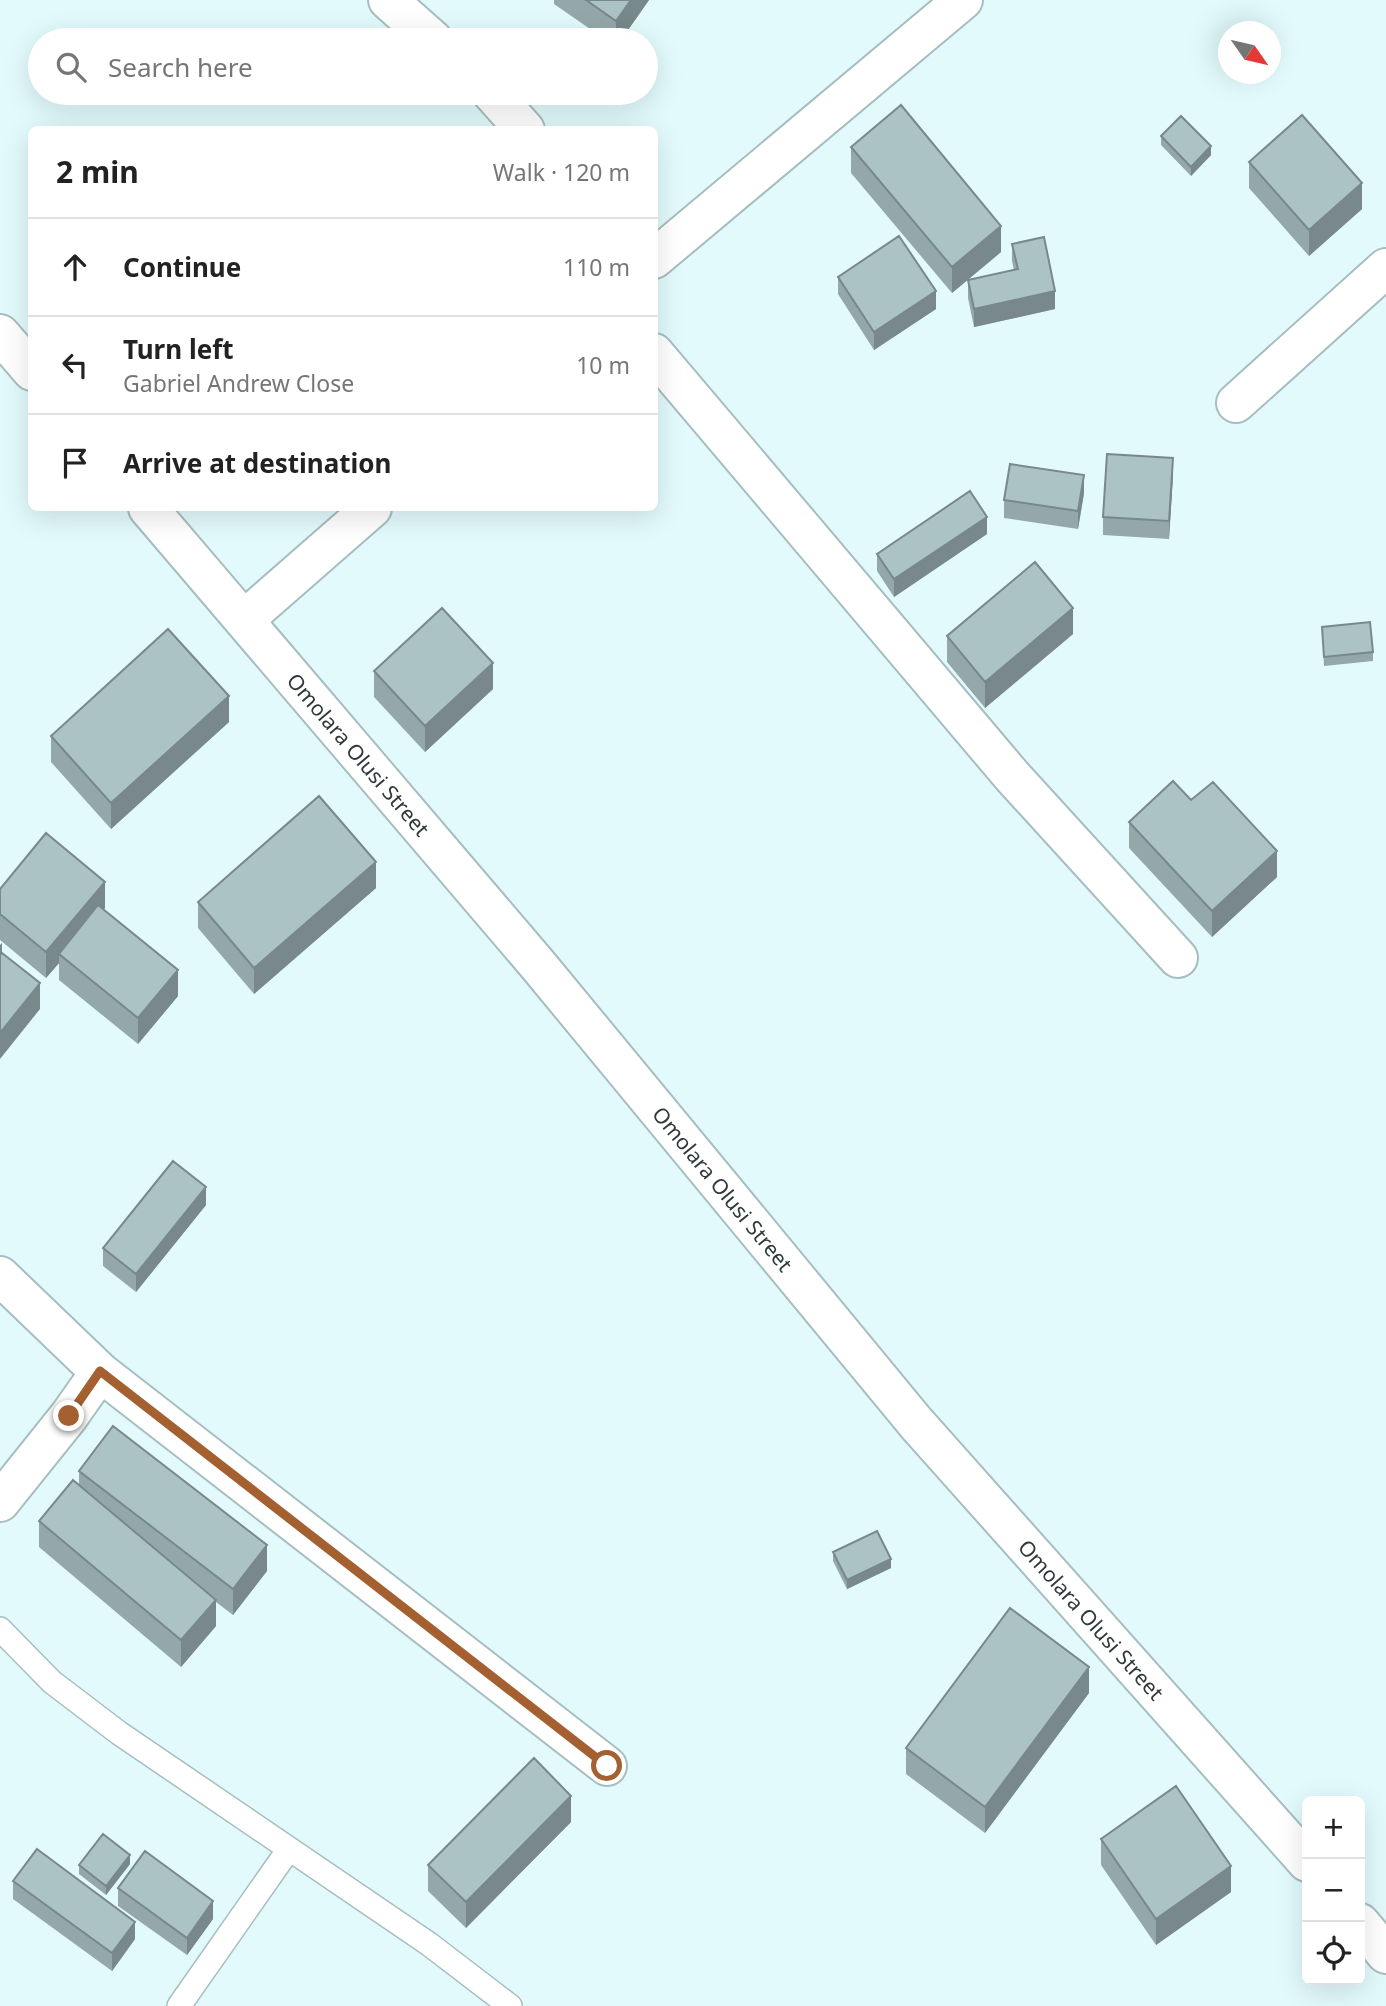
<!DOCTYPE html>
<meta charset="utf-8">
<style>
body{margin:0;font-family:"Noto Sans",sans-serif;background:#f6f6f6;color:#222}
.controls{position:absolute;right:21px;bottom:21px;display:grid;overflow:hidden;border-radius:10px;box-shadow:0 7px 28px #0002}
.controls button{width:63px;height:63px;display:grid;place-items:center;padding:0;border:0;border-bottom:2px solid #e0e0e0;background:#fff;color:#222;font:35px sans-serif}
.compass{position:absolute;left:1218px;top:21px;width:63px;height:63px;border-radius:50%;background:#fff;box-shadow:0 7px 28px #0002;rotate:124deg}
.stop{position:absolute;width:21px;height:21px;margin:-16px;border:5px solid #a46030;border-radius:50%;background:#fff}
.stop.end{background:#a46030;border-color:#fff;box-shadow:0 2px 7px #0008}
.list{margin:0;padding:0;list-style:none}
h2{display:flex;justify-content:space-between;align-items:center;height:91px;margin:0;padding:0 28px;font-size:30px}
h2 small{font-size:23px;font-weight:400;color:#767676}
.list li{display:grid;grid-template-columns:46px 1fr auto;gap:21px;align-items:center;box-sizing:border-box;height:98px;padding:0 28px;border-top:2px solid #e0e0e0}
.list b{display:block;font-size:26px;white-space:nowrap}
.list p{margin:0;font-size:23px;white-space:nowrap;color:#767676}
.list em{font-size:23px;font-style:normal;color:#767676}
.icon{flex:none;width:38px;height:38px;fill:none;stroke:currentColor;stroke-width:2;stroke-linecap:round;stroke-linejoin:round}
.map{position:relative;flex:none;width:1386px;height:2006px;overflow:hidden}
.search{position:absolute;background:#fff;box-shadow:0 7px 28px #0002;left:28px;top:28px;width:630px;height:77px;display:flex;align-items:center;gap:18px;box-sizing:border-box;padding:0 24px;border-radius:38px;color:#767676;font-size:26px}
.panel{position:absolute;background:#fff;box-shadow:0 7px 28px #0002;left:28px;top:126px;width:630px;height:385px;border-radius:10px}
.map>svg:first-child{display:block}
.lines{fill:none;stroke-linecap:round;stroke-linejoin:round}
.lane-casing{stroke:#a7bec0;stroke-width:26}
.street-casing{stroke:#a7bec0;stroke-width:42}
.lane{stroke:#fff;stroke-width:23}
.street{stroke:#fff;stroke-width:38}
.wall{fill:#94a8aa}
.shaded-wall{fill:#78888b}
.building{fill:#acc3c6;stroke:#78888b;stroke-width:2}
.route{stroke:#a46030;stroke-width:9}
.labels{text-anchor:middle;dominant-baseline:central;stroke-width:5;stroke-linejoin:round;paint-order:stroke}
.street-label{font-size:21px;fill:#30393a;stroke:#e2fafc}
</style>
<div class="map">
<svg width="1386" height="2006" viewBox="0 0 1386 2006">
<rect width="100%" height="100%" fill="#e2fafc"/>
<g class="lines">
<g class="lane-casing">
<path id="lane" d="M0,1629L52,1682L119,1733L429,1944L510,2006
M179,2006L289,1849"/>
</g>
<g class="street-casing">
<g id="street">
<path d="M388,0L433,40"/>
<path d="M492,93L525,130"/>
<path d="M654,259L963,0"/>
<path d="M0,334L32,371"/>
<path d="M654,353L1012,776L1178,958"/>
<path d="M1236,403L1386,268"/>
<path id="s1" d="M148,508L538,965L916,1423L1307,1862"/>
<path d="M244,620L372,508"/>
<path d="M0,1276L100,1372L607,1766"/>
<path d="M0,1502L69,1416L100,1372"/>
<path d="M1360,1923L1386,1954"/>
</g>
</g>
<use href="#lane" class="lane"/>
<use href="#street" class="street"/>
</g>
<path class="wall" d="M554,0H649L621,40H606L554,4Z
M1161,136L1211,155L1191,176L1161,145Z
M851,147L1001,252L952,293L851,173Z
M1249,162L1362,209L1309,256L1249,188Z
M1012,244L1055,309L974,327L968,298V280L1014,270L1012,261Z
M838,277L936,309L874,350L838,294Z
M1173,475L1169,539L1103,535V517Z
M1084,493L1078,529L1004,518V500Z
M987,534L894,597L877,571V554Z
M1322,627L1373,652V661L1324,666Z
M1073,634L985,708L947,662V636Z
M374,671L493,689L425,752L374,697Z
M229,722L111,829L51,762V736Z
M1129,822L1277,877L1212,937L1129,848Z
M376,888L254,994L198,928V902Z
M0,889L105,908L103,910L178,996L138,1044L59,980V963L46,978L0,940Z
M206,1205L136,1292L103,1266V1248Z
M79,1471L267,1571L233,1615L216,1602V1626L181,1667L39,1547V1521L79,1484Z
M833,1552L891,1568L847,1589L833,1561Z
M1089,1693L985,1833L906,1774V1748Z
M571,1822L466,1928L428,1891V1865Z
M1101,1839L1231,1892L1156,1945L1101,1865Z
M130,1864L106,1895L79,1874V1865Z
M13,1881L135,1939L112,1971L13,1899Z
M118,1888L213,1919L187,1955L118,1906Z"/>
<path class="shaded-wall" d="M631,0H649L621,40H616V21Z
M1211,146V155L1191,176V167Z
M1362,183V209L1309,256V230Z
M1001,226V252L952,293V267Z
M936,291V309L874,350V332Z
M1055,291V309L974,327V309Z
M1173,458V475L1169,539V521Z
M1084,475V493L1078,529V511Z
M987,517V534L894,597V579Z
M1073,608V634L985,708V682Z
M493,663V689L425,752V726Z
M229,696V722L111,829V803Z
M1277,851V877L1212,937V911Z
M376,862V888L254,994V968Z
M105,882V908L63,958L59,954V963L46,978V952Z
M2,943V969L0,971V945Z
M178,970V996L138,1044V1018Z
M40,983V1009L0,1059V1033Z
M206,1187V1205L136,1292V1274Z
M267,1545V1571L233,1615V1589Z
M891,1559V1568L847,1589V1580Z
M216,1600V1626L181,1667V1640Z
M1089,1667V1693L985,1833V1807Z
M571,1796V1822L466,1928V1902Z
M130,1855V1864L106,1895V1886Z
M1231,1866V1892L1156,1945V1919Z
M213,1901V1919L187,1955V1938Z
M135,1922V1939L112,1971V1953Z"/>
<path class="building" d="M586,0H631L616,21Z
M901,105L1001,226L952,267L851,147Z
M1302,115L1362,183L1309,230L1249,162Z
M1181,116L1211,146L1191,167L1161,136Z
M899,236L936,291L874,332L838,277Z
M1044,237L1055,291L974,309L968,280L1018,269L1012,244Z
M1107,454L1173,458L1169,521L1103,517Z
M1010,464L1084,475L1078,511L1004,500Z
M970,491L987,517L894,579L877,554Z
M1035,562L1073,608L985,682L947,636Z
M442,608L493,663L425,726L374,671Z
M1370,622L1373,652L1324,657L1322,627Z
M168,629L229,696L111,803L51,736Z
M1173,781L1191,800L1213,782L1277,851L1212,911L1129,822Z
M319,796L376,862L254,968L198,902Z
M46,833L105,882L46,952L0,914V889Z
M98,905L178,970L138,1018L59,954Z
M2,953L40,983L0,1033V955Z
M173,1161L206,1187L136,1274L103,1248Z
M113,1426L267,1545L233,1589L79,1471Z
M73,1480L216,1600L181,1640L39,1521Z
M877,1531L891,1559L847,1580L833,1552Z
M1010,1608L1089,1667L985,1807L906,1748Z
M534,1758L571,1796L466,1902L428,1865Z
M1176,1786L1231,1866L1156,1919L1101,1839Z
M103,1834L130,1855L106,1886L79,1865Z
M37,1849L135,1922L112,1953L13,1881Z
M145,1851L213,1901L187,1938L118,1888Z"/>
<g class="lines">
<path class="route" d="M69,1416L100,1371L607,1766"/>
</g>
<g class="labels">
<g class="street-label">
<text stroke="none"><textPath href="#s1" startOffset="324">Omolara Olusi Street</textPath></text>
<text stroke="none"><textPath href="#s1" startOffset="891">Omolara Olusi Street</textPath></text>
<text stroke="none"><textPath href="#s1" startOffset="1458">Omolara Olusi Street</textPath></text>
</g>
</g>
</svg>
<div class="controls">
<button>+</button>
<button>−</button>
<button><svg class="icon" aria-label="locate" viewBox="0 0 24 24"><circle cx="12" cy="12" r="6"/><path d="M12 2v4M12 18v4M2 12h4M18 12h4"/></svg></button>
</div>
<svg class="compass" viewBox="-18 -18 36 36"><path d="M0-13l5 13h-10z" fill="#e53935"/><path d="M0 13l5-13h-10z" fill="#767676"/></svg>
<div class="stop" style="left:607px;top:1766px"></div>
<div class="stop end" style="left:69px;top:1416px"></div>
<div class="search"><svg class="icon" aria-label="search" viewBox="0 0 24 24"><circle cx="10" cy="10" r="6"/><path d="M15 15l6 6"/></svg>Search here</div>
<section class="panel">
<h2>2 min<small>Walk · 120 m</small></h2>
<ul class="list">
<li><svg class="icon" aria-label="ahead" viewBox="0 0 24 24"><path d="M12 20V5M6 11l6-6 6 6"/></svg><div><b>Continue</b></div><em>110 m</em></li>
<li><svg class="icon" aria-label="left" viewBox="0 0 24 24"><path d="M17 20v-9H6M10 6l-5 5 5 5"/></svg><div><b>Turn left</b><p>Gabriel Andrew Close</p></div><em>10 m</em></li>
<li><svg class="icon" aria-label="arrive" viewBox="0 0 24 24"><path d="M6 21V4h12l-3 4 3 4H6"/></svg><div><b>Arrive at destination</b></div></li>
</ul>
</section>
</div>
